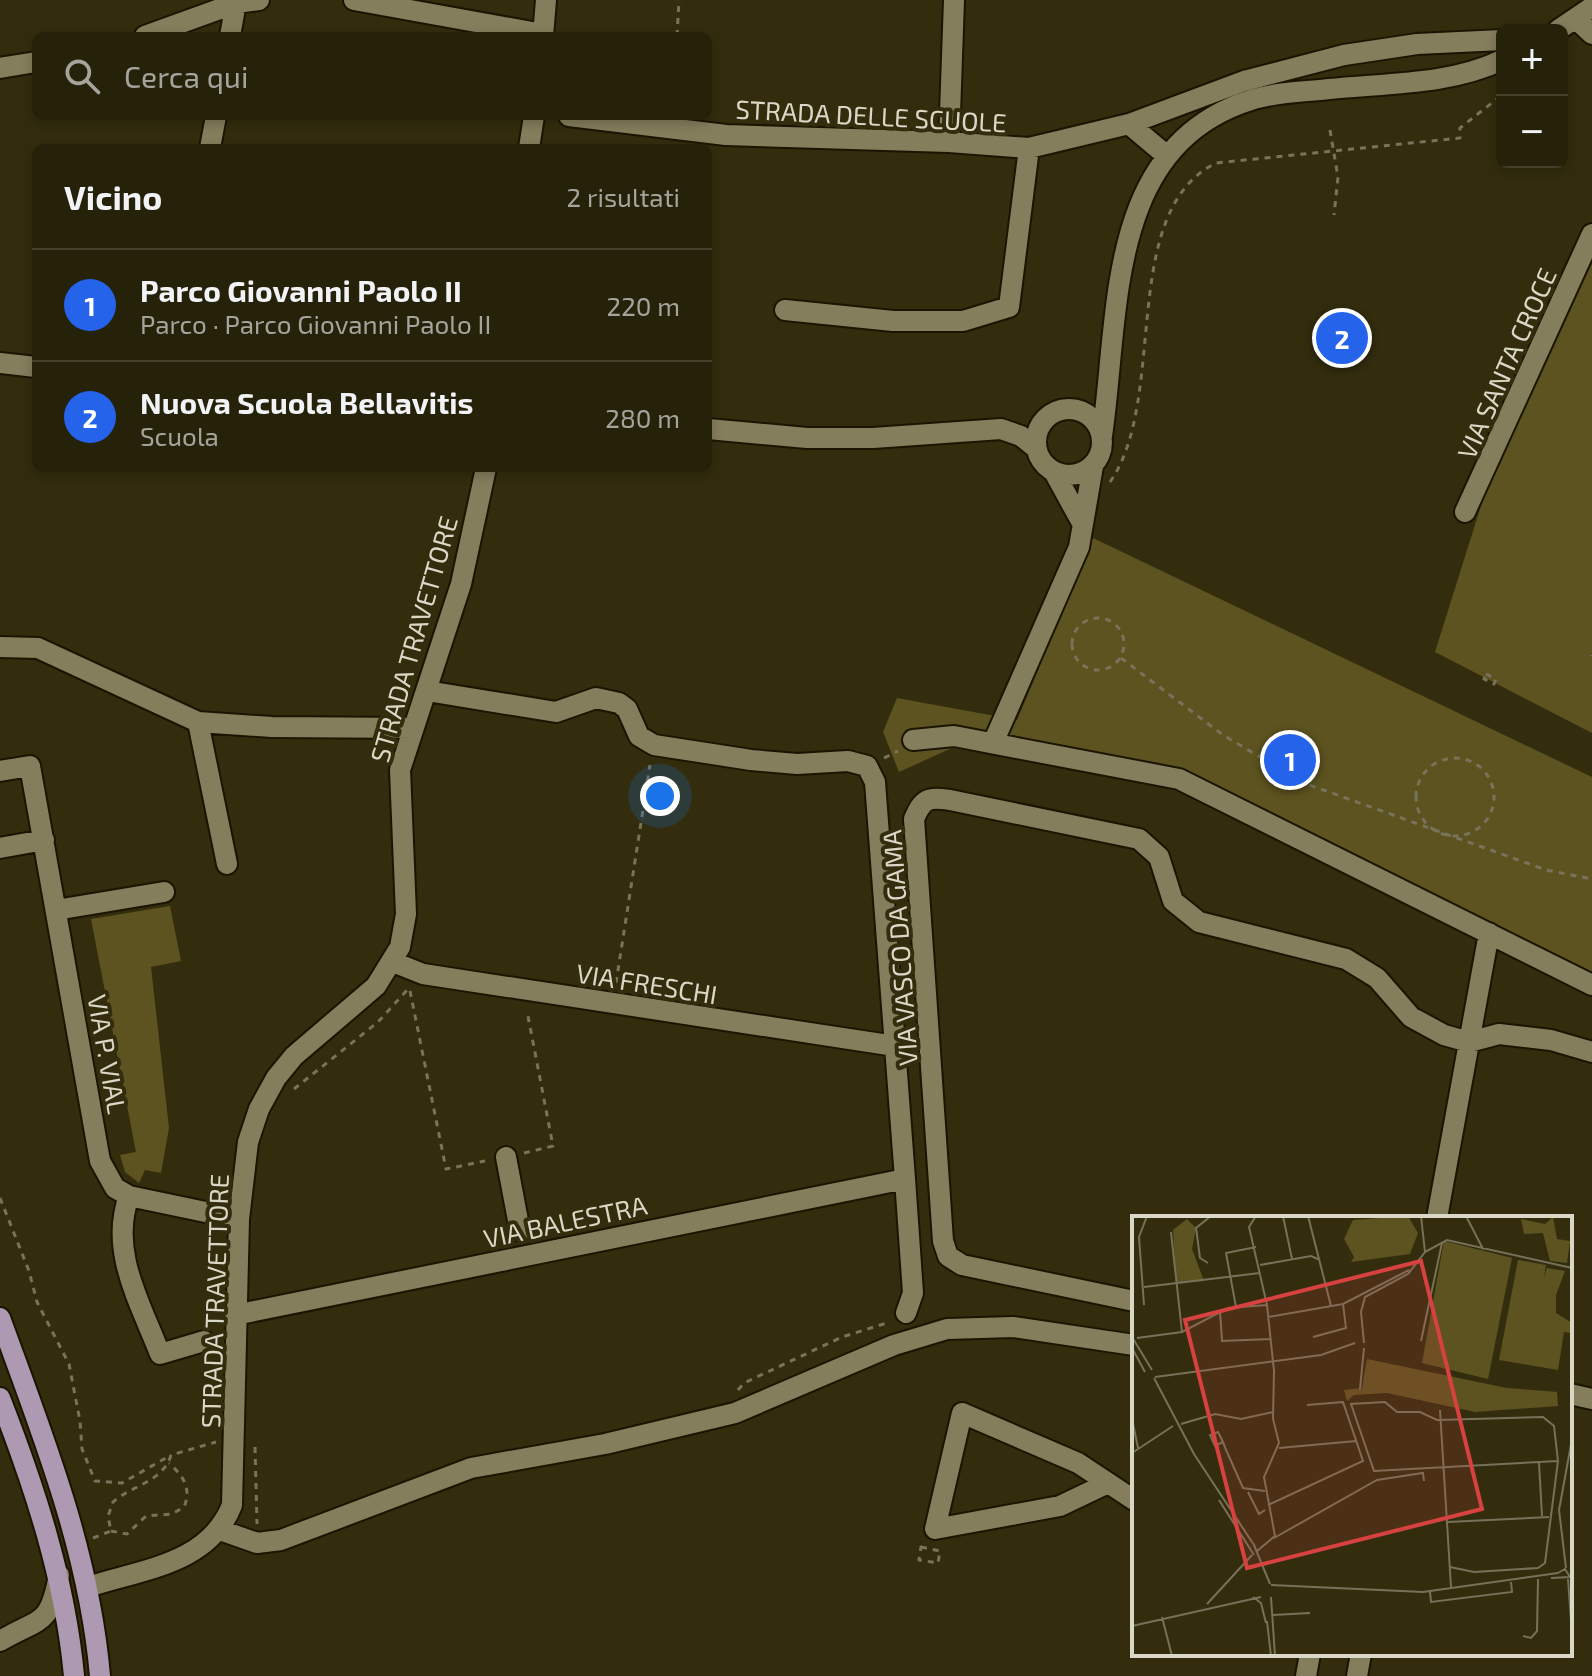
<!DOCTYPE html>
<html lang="it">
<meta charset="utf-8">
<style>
body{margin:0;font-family:"Exo 2",sans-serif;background:#2e2a13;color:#f1f3f6}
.controls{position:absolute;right:24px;top:24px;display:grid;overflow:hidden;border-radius:12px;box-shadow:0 4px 12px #0003}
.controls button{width:72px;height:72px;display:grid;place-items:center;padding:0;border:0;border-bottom:2px solid #423f2b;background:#26220a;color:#f1f3f6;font:40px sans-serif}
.you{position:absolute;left:660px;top:796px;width:28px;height:28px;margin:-20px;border:6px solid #fff;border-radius:50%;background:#1a73e8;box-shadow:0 0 0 12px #1a73e833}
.badge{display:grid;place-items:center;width:52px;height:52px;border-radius:50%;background:#2563eb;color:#fff;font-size:26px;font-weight:700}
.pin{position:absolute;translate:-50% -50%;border:4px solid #fff;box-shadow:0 2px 8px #0006}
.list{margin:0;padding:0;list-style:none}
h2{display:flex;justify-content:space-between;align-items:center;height:104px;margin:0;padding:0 32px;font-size:34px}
h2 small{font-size:26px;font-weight:400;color:#a4a49c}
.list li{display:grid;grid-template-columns:52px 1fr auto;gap:24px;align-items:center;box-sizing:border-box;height:112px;padding:0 32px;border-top:2px solid #423f2b}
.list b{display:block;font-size:30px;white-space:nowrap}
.list p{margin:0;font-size:26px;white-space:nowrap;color:#a4a49c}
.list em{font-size:26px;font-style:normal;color:#a4a49c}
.icon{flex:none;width:44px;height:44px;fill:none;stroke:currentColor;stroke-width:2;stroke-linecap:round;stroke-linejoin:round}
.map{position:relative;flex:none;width:1592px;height:1676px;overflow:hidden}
.search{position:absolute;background:#26220a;box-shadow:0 4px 12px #0003;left:32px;top:32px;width:680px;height:88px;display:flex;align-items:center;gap:20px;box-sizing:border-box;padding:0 28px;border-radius:12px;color:#a4a49c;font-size:30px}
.panel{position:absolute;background:#26220a;box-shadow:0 4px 12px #0003;left:32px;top:144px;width:680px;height:328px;border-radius:12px}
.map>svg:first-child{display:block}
.green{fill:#5d5320}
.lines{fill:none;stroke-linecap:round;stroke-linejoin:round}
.minor-casing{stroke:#1b1500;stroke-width:24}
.major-casing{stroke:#1b1500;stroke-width:24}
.path{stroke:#78735a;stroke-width:3;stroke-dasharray:6 6;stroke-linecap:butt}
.minor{stroke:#857e5d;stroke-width:20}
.major{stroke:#ad99b2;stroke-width:20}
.labels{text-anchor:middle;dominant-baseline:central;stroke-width:8;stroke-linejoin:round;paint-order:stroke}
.street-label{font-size:26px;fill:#dbd7c6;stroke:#332d0e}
.inset-road{fill:none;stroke:#767158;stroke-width:2}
.view{fill:#d74240;fill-opacity:0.15;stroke:#d74240;stroke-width:4}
.inset-edge{fill:none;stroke:#dbd7c6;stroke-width:4}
</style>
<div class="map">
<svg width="1592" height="1676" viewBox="0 0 1592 1676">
<rect width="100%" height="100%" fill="#332d0e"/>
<path class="green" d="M1592,242V733L1435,652L1496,458Z
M1093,538L1592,777V997L1169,784L952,748L899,772L883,732L897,698L1017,720Z
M170,906L181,961L151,967L169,1128L161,1173L145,1170L139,1183L125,1172L120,1155L136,1152L91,919Z"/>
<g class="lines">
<g class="minor-casing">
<path id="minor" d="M354,0L543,34
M1576,19L1592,34
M1558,30L1592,7
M145,36L236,3L259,0
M230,36L236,3
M543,36L546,0
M0,68L36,62
M569,116L726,135L949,142L1029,148L1129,124L1244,81L1344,55L1417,44L1502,40
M1129,124L1167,156
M949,142L954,0
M210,148L216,116
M529,148L534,116
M785,310L893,321H963L1009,307L1029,148
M0,363L36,367
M1036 442a33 33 0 1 1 66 0a33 33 0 1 1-66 0Z
M708,429L807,438H873L1001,429L1021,436L1037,449
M1102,436C1120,313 1105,146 1251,100C1276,92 1304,92 1329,89C1386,83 1450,85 1502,60
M1054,472L1082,523
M1465,512L1592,234
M0,647L38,648L198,722L272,727L413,728
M198,722L227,864
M913,740L954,736L1179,779L1592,985
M993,743L1079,547L1093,466
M0,771L30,766L100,1161L115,1188L129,1196L239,1219
M0,848L44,840
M56,910L164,892
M393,962L423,974L895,1046
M506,1157L520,1231
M905,1179L913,1293L906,1313
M129,1196C109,1251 140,1302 160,1354L204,1341
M1437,1218L1489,933
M1134,1301L962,1265L948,1256L943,1241L914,819C923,798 928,797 950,800L1139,839L1159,857L1173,901L1199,922L1346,959L1377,978L1411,1017L1444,1035L1469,1042L1499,1034L1551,1040L1592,1052
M235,1315L905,1179L875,782L867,766L848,761L797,764L751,760L654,745L639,736L627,709L619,703L596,698L556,712L427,691
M1570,1394L1592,1399
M1106,1484L1060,1506L935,1529L962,1413L1078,1463L1134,1500
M220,1530L257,1543L281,1540L471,1468L605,1444L735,1413L894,1345L947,1329L1013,1327L1134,1345
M88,1587C143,1569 209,1564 232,1505L239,1219L248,1142L259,1109L276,1078L294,1056L376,986L400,947L406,914L400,770L461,584L486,468
M0,1641C40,1617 49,1628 59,1575
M1306,1676L1310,1654
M1357,1676L1361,1654"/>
</g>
<g class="major-casing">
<path id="major" d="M0,1318C43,1436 89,1550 100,1676
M0,1398C35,1488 65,1579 74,1676"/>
</g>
<path class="path" d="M677,36L679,0
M1330,130L1338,177L1334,215
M1110,482C1169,398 1117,212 1216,163L1460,138V128L1502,95
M1072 644a26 26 0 1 1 52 0a26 26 0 1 1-52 0Z
M1592,655V656
M1121,658L1223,735L1304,783L1546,870L1592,879
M1486,674L1496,679L1494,684L1484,679Z
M884,758L898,751
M1416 797a39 39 0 1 1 78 0a39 39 0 1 1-78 0Z
M616,983L650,765
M410,991L446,1169L485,1161
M294,1089L378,1022L408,989
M524,1153L553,1146L527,1011
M0,1198L29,1271L37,1302L69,1364L80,1421L82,1449L95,1481L122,1483L171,1455
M738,1390L744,1383L842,1337L890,1322
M255,1447L257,1524
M111,1531L127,1534L146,1516L172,1514L184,1507C192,1488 183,1476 169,1463
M93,1538L111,1531L108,1516L113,1502C132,1485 163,1482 171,1455L216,1442
M921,1547L940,1551L938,1563L919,1560Z"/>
<use href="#minor" class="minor"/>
<use href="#major" class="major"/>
</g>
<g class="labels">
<g class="street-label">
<text transform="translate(871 115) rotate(3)">STRADA DELLE SCUOLE</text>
<text transform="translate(1506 363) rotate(-66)">VIA SANTA CROCE</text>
<text transform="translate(413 639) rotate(-74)">STRADA TRAVETTORE</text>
<text transform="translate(899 948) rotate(-94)">VIA VASCO DA GAMA</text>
<text transform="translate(647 983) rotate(9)">VIA FRESCHI</text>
<text transform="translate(108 1054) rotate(80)">VIA P. VIAL</text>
<text transform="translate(565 1221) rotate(-12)">VIA BALESTRA</text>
<text transform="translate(214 1301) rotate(-88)">STRADA TRAVETTORE</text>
</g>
</g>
<g transform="translate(1132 1216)">
<rect width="440" height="440" fill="#332d0e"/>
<path d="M276,0L286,17L278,38L219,46L222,41L212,23L221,4ZM421,1L425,23L438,25L435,47L418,45L411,17L392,18L389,3L413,8ZM55,3L64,12L60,33L72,65L44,67L41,14ZM312,25L380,42L356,163L290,147ZM386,44L414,49L412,61L415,52L433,55L424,79V97L440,107L438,117L432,116L426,154L367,144ZM235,143L375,172L425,176L426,190L343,196L255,177L222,179L215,185L212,174L230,172Z" fill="#5d5320"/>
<path class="inset-road" d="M124,0L117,11L135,89L142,155L141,203L147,227L132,261L143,320L125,335M151,0L160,43M176,0L199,90M289,0L293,36M334,0L351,33M39,16L50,116M293,36L315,24L440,52M76,47L68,42L64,12L79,0M128,49L179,40L188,44M12,71L128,57M12,89L7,21L15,0M104,91L94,37L124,31M88,95L90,125L139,123M136,101L211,88L277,54M0,121L20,154M181,121L214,112L211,88M5,122L50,116L96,92L135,89M289,125L310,27M232,127L229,96L233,81L276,58L293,36M0,132L13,156M23,161L189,139L223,127M22,162L62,238L122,329L138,368M228,173L232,132M308,194L319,371M0,203L6,232M49,208L83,198L109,203L141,196M91,226L83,230L78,219L86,216L91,226L94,234L95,236L111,272L133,275M147,232L224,225M0,237L41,210M407,247L410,300M116,276L127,298L133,294M87,284L122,339M136,289L231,245L211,186L175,189M316,306L417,301M142,322L245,264L291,257L292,265M318,351L342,356L406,352L413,347L426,245L422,210L411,201L305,204L288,196H265L253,186L219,188L242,255L426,245M434,352L427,294L440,223M419,362L438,361L433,353L426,357M436,363L440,418M139,369L291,376L426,357M298,376L299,386L380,376L379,366M121,381L129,387L134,407M139,381L143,440M75,388L120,339M141,399L178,397M30,401L40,440M135,405L139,440M0,410L129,381M391,420L399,422L405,415L406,363"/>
<path class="view" d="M289,45L350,293L115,352L53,104Z"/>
<rect width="440" height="440" class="inset-edge"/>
</g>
</svg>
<div class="controls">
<button>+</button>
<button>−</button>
</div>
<div class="you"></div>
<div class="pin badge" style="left:1290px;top:760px">1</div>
<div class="pin badge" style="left:1342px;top:338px">2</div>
<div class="search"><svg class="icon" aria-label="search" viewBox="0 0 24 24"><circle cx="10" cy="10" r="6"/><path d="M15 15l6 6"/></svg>Cerca qui</div>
<section class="panel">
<h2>Vicino<small>2 risultati</small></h2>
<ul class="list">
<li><span class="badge">1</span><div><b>Parco Giovanni Paolo II</b><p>Parco · Parco Giovanni Paolo II</p></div><em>220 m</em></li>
<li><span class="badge">2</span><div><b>Nuova Scuola Bellavitis</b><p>Scuola</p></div><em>280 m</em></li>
</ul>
</section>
</div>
